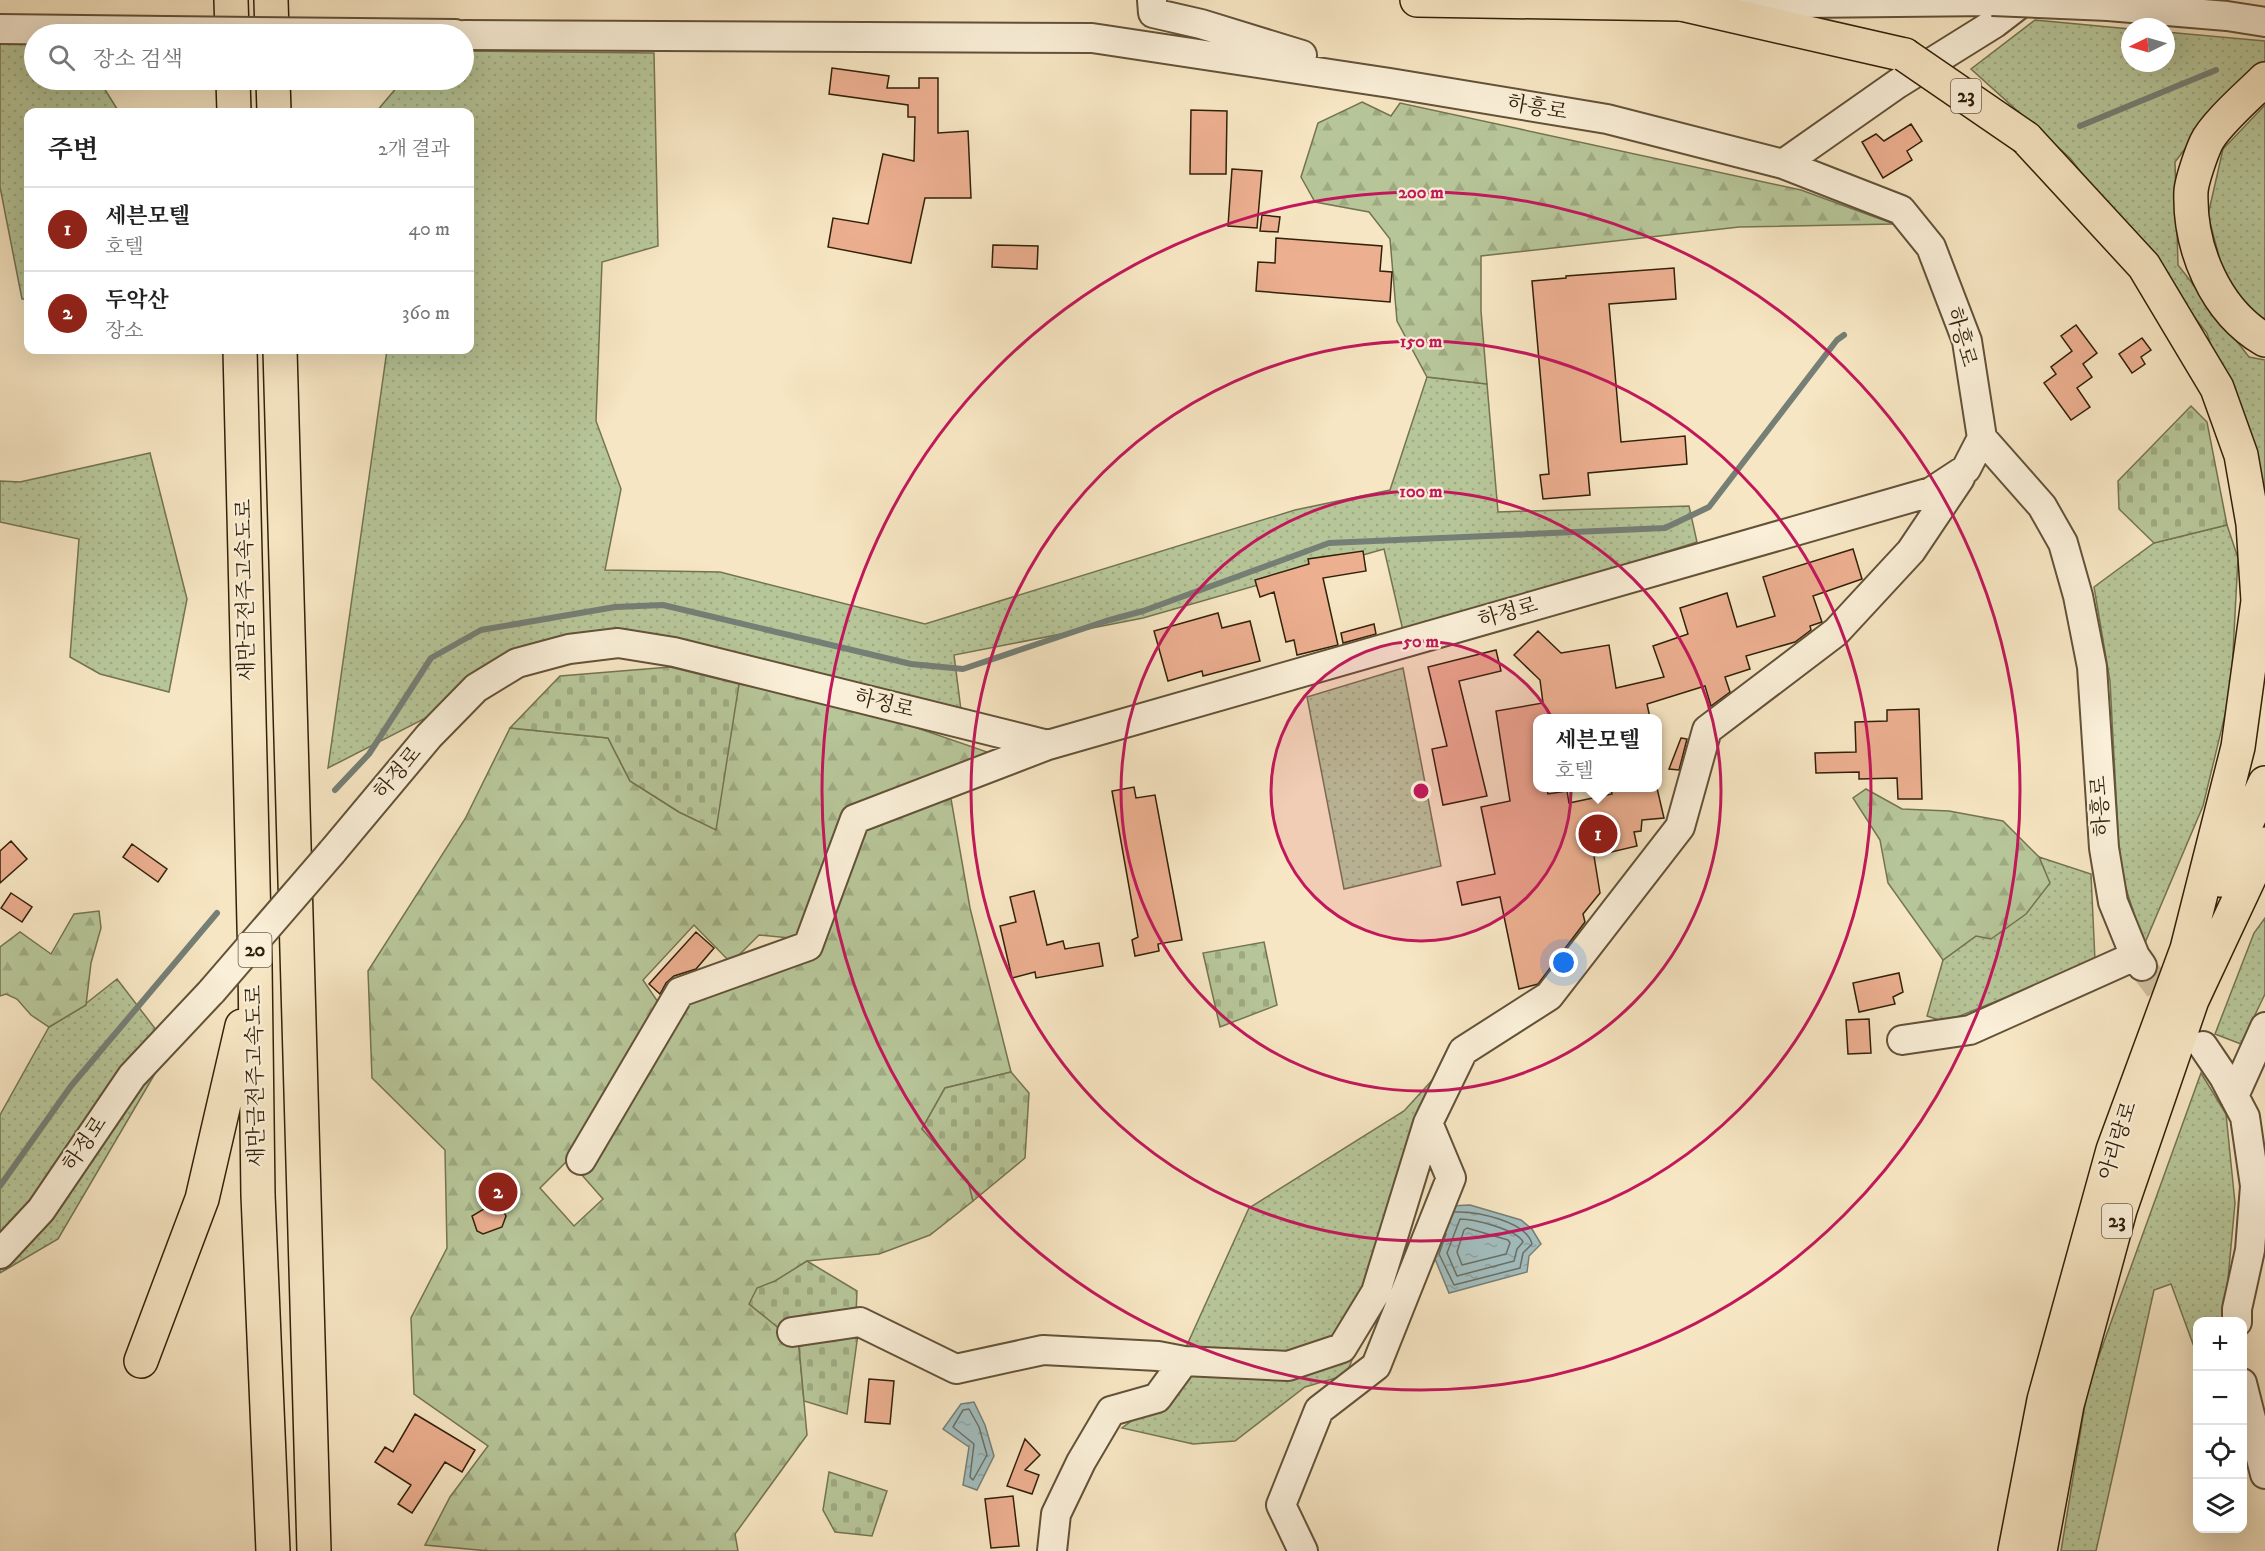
<!DOCTYPE html>
<html lang="ko">
<meta charset="utf-8">
<style>
body{margin:0;font-family:"IM FELL DW Pica","Noto Serif KR",serif;background:#f2f2f2;color:#222}
.controls{position:absolute;right:18px;bottom:18px;display:grid;overflow:hidden;border-radius:12px;box-shadow:0 6px 24px #0002}
.controls button{width:54px;height:54px;display:grid;place-items:center;padding:0;border:0;border-bottom:2px solid #e0e0e0;background:#fff;color:#222;font:30px sans-serif}
.compass{position:absolute;left:2121px;top:18px;width:54px;height:54px;border-radius:50%;background:#fff;box-shadow:0 6px 24px #0002;rotate:265deg}
.you{position:absolute;left:1564px;top:963px;width:21px;height:21px;margin:-15px;border:4px solid #fff;border-radius:50%;background:#1a73e8;box-shadow:0 0 0 9px #1a73e833}
.badge{display:grid;place-items:center;width:39px;height:39px;border-radius:50%;background:#8f2418;color:#fff;font-size:20px;font-weight:700}
.pin{position:absolute;translate:-50% -50%;border:3px solid #fff;box-shadow:0 2px 6px #0006}
.popup{position:absolute;left:1533px;top:714px;width:129px;height:78px;box-sizing:border-box;display:grid;place-content:center;border-radius:12px;background:#fff;filter:drop-shadow(0 2px 4px #0005);font-size:20px;white-space:nowrap;color:#767676}
.popup b{font-size:22px;color:#222}
.popup::after{content:'';position:absolute;left:50%;top:100%;margin-left:-12px;border:12px solid transparent;border-top-color:#fff}
.list{margin:0;padding:0;list-style:none}
h2{display:flex;justify-content:space-between;align-items:center;height:78px;margin:0;padding:0 24px;font-size:26px}
h2 small{font-size:20px;font-weight:400;color:#767676}
.list li{display:grid;grid-template-columns:39px 1fr auto;gap:18px;align-items:center;box-sizing:border-box;height:84px;padding:0 24px;border-top:2px solid #e0e0e0}
.list b{display:block;font-size:22px;white-space:nowrap}
.list p{margin:0;font-size:20px;white-space:nowrap;color:#767676}
.list em{font-size:20px;font-style:normal;color:#767676}
.icon{flex:none;width:33px;height:33px;fill:none;stroke:currentColor;stroke-width:2;stroke-linecap:round;stroke-linejoin:round}
.map{position:relative;flex:none;width:2265px;height:1551px;overflow:hidden}
.search{position:absolute;background:#fff;box-shadow:0 6px 24px #0002;left:24px;top:24px;width:450px;height:66px;display:flex;align-items:center;gap:15px;box-sizing:border-box;padding:0 21px;border-radius:33px;color:#767676;font-size:22px}
.panel{position:absolute;background:#fff;box-shadow:0 6px 24px #0002;left:24px;top:108px;width:450px;height:246px;border-radius:12px}
.map>svg:first-child{display:block}
.grass{fill:url(#grass-dots);stroke:#747452;stroke-width:1.5}
.forest{fill:url(#forest-firs);stroke:#747452;stroke-width:1.5}
.cemetery{fill:url(#cemetery-stones);stroke:#747452;stroke-width:1.5}
.water{fill:url(#water-ripples);stroke:#757f76;stroke-width:1.5}
.lines{fill:none;stroke-linecap:round;stroke-linejoin:round}
.shore{stroke:#6a6f64;stroke-width:1.5}
.stream{stroke:#757f76;stroke-width:6}
.building{fill:#ecaf90;stroke:#32210a;stroke-width:1.5}
.minor-tunnel{stroke:#d0bf9e;stroke-width:28;stroke-dasharray:28 14;stroke-linecap:butt}
.minor-casing{stroke:#635238;stroke-width:32}
.major-casing{stroke:#32210a;stroke-width:36}
.highway-casing{stroke:#32210a;stroke-width:36}
.minor{stroke:#faefd8;stroke-width:28}
.major{stroke:#f7e6c3;stroke-width:33}
.highway{stroke:#f7e6c3;stroke-width:33}
.minor-bridge-casing{stroke:#635238;stroke-width:32;stroke-linecap:butt}
.highway-bridge-casing{stroke:#32210a;stroke-width:36;stroke-linecap:butt}
.minor-bridge{stroke:#faefd8;stroke-width:28}
.highway-bridge{stroke:#f7e6c3;stroke-width:33}
.ring{fill:none;stroke:#c2185b;stroke-width:3}
.labels{text-anchor:middle;dominant-baseline:central;stroke-width:4.5;stroke-linejoin:round;paint-order:stroke}
.shield{fill:#faefd8;stroke:#6e5f48;stroke-width:1.5}
.shield-label{font-size:20px;font-weight:bold;fill:#32210a}
.street-label{font-size:21px;fill:#32210a;stroke:#faefd8}
.centre{fill:#c2185b;stroke:#faefd8;stroke-width:3}
.ring-label{font-size:18px;text-anchor:middle;font-weight:bold;fill:#c2185b;stroke:#faefd8;stroke-width:4.5;stroke-linejoin:round;paint-order:stroke}
</style>
<div class="map">
<svg width="2265" height="1551" viewBox="0 0 2265 1551">
<defs>
<pattern id="grass-dots" width="8" height="8" patternUnits="userSpaceOnUse" patternTransform="scale(1.5)"><rect width="8" height="8" fill="#b7c699"/><path d="M2 2h.1M6 6h.1" fill="none" stroke="#9eaa82" stroke-width="1.8" stroke-linecap="round"/></pattern>
<pattern id="forest-firs" width="22" height="20" patternUnits="userSpaceOnUse" patternTransform="scale(1.5)"><rect width="22" height="20" fill="#b7c699"/><path d="M5 1l3.5 6h-7zM16 11l3.5 6h-7z" fill="#9eaa82"/></pattern>
<pattern id="cemetery-stones" width="16" height="16" patternUnits="userSpaceOnUse" patternTransform="scale(1.5)"><rect width="16" height="16" fill="#b7c699"/><path d="M2 7V4a2 2 0 0 1 4 0v3zM10 15v-3a2 2 0 0 1 4 0v3z" fill="#9eaa82"/></pattern>
<pattern id="water-ripples" width="26" height="14" patternUnits="userSpaceOnUse" patternTransform="scale(1.5)"><rect width="26" height="14" fill="#a2bdbe"/><path d="M2 4q2-2 4 0t4 0M15 11q2-2 4 0t4 0" fill="none" stroke="#8ca2a2"/></pattern>
</defs>
<rect width="100%" height="100%" fill="#f7e6c3"/>
<filter id="stains"><feTurbulence type="fractalNoise" baseFrequency=".00333" numOctaves="4"/><feColorMatrix values="0 0 0 0 .2 0 0 0 0 .09 0 0 0 0 .02 0 0 0 .5 -.17"/></filter>
<radialGradient id="worn" r=".72"><stop offset=".6" stop-color="#630" stop-opacity="0"/><stop offset="1" stop-color="#630" stop-opacity=".3"/></radialGradient>
<path class="grass" d="M2035,20L2130,29V63H2166V32L2265,41V66L2227,93L2175,162L2178,265L2249,357L2265,360V517L2207,333L2070,158L1971,69Z
M0,41L34,43V80H99L119,112H28V299H22L0,187Z
M464,51L654,53L658,246L602,262L596,421L621,489L605,570L720,572L925,624L1295,510L1390,490L1427,377L1487,384L1498,512L1689,506L1697,542L1404,635L1384,549L1143,618L954,655L961,710L611,629L499,657L457,702L328,768L387,350H470V112H376L403,80H464Z
M2265,105V325L2228,290L2208,215L2223,149Z
M150,453L187,599L169,692L100,674L70,657L79,539L0,522V481L20,482Z
M2227,525L2238,558L2231,690L2203,806L2144,945L2120,870L2110,681L2094,587L2154,543Z
M1403,668L1441,866L1344,889L1307,697Z
M2039,857L2091,874L2095,961L1945,1022L1927,1016L1943,960L2049,883Z
M2265,918V994L2241,1044L2215,1034L2254,933Z
M117,979L170,1048L58,1239L0,1273V1115L49,1027L79,1009Z
M2201,1073L2226,1114L2235,1203L2228,1279V1321L2198,1322L2197,1355L2171,1284L2154,1290L2096,1551H2061L2088,1386Z
M1437,1075L1429,1169L1346,1375L1305,1387L1235,1441L1193,1444L1122,1428L1182,1383L1187,1345L1249,1208L1404,1111Z"/>
<path class="forest" d="M1362,102L1391,116L1400,103L1801,190L1894,224L1739,227L1481,256V311L1487,384L1427,377L1397,321L1390,239L1369,212L1315,202L1301,177L1318,123Z
M739,684L862,709L993,754L850,818L800,939L759,935L731,963L694,925L643,980L658,1002L580,1148L540,1188L574,1226L603,1199L581,1174L684,999L813,956L861,828L950,793L970,908L1011,1072L945,1088L922,1129L969,1181L973,1201L930,1235L879,1254L807,1261L775,1283L781,1330L799,1347L807,1435L735,1534L738,1551H489L425,1545L450,1497L488,1446L414,1394L411,1318L447,1248L445,1150L372,1078L368,971L465,819L510,728L608,738L630,781L679,812L715,829L729,723Z
M1866,789L1902,809L1949,811L2003,821L2039,857L2050,883L2026,914L1991,939L1976,936L1943,960L1888,883L1880,840L1853,798Z
M99,911L101,928L91,963L86,1005L49,1027L31,1015L17,999L6,994L0,996V947L20,932L51,954L74,914Z"/>
<path class="cemetery" d="M2191,406L2207,422L2227,525L2154,543L2119,509L2118,481Z
M670,667L739,684L716,830L679,812L630,781L608,738L510,728L560,676Z
M1264,942L1277,1005L1220,1027L1203,953Z
M1011,1072L1029,1093L1025,1158L973,1201L968,1181L922,1129L945,1088Z
M807,1261L857,1291L856,1315L781,1330L749,1304L757,1288L775,1281Z
M858,1334L847,1414L804,1401L799,1347L827,1336Z
M829,1472L887,1491L872,1536L835,1532L823,1510Z"/>
<path class="water" d="M1470,1205L1521,1220L1532,1229L1541,1244L1529,1256L1527,1272L1449,1293L1433,1254L1449,1206Z
M974,1402L985,1425L994,1456L977,1490L963,1485L969,1447L943,1429L961,1404Z"/>
<g class="lines">
<path class="shore" d="M1460,1219C1474,1219 1518,1230 1523,1242L1517,1249L1514,1261L1457,1276L1447,1253Z
M1467,1228L1508,1240L1510,1243L1506,1254L1462,1265L1457,1252L1464,1230Z
M1446,1234L1439,1254L1454,1285L1520,1268L1523,1253L1532,1244C1526,1221 1476,1211 1455,1212
M969,1409L979,1427L987,1455L973,1480L970,1477L974,1444L953,1427L963,1410Z"/>
<path class="stream" d="M2080,126L2216,70
M335,790L369,754L431,658L481,630L615,607L663,605L911,664L963,669L1106,621L1143,611L1329,543L1665,528L1709,507L1837,340L1844,335
M0,1186L71,1086L217,913"/>
</g>
<path class="building" d="M832,68L889,76L887,88H919V78H938V133L968,131L971,198H925L911,263L828,247L833,218L868,224L883,154L914,161L915,117H908V105L829,94Z
M1191,110L1227,111L1226,174H1190Z
M1911,124L1922,141L1907,151L1912,160L1883,178L1862,142L1876,134L1884,141Z
M1232,169L1262,171L1257,228L1228,226Z
M1262,215L1280,217L1278,232L1260,231Z
M1276,238L1382,246L1380,271L1392,272L1390,302L1256,291L1258,262L1275,263Z
M993,245L1038,246L1037,269L992,267Z
M1674,268L1676,299L1609,304L1621,442L1685,436L1687,464L1588,473L1590,495L1543,499L1540,475L1549,474L1532,281L1566,278V276Z
M2076,325L2097,353L2083,364L2092,377L2077,388L2090,407L2071,420L2044,383L2056,374L2051,367L2072,351L2061,336Z
M2142,338L2151,350L2141,357L2145,364L2132,373L2119,354Z
M1853,549L1862,579L1813,596L1822,622L1810,626L1811,630L1795,642L1746,656L1750,669L1725,677L1730,692L1711,706L1705,686L1647,704L1650,718H1538V788H1547L1548,794L1567,791L1569,803L1612,794L1611,788H1657L1664,818L1642,820L1641,831L1634,832L1637,846L1594,856L1600,893L1583,914L1585,922L1538,984L1519,989L1500,897L1462,905L1457,882L1495,874L1481,807L1510,801L1496,711L1543,703L1540,680L1514,655L1538,631L1561,653L1609,645L1616,688L1664,677L1653,646L1688,634L1680,608L1727,593L1737,627L1775,616L1763,577Z
M1363,551L1366,571L1323,578L1338,645L1297,655L1294,640L1286,642L1274,592L1260,597L1255,580L1309,564L1308,559Z
M1218,613L1222,628L1250,621L1260,661L1203,676L1202,671L1168,681L1154,631Z
M1374,624L1376,634L1343,643L1341,633Z
M1496,650L1501,671L1459,681L1487,796L1443,805L1432,749L1447,746L1428,667Z
M1919,709L1922,799H1898L1897,778L1859,779V772L1816,773L1815,753L1856,752L1855,722L1887,721V710Z
M1681,738L1687,739L1679,770L1669,769Z
M1134,787L1136,798L1155,795L1182,940L1158,944L1159,951L1135,956L1132,940L1138,937L1112,791Z
M11,841L27,859L0,883V851Z
M132,844L167,869L158,882L123,857Z
M1034,891L1047,945L1063,941L1065,949L1099,943L1103,966L1036,978L1035,972L1012,978L1000,926L1016,922L1010,897Z
M11,893L32,907L22,922L1,908Z
M696,932L714,948L696,969L674,976L666,983L660,994L649,984Z
M1899,973L1903,992L1893,997L1895,1004L1859,1012L1853,983Z
M1869,1019L1871,1053L1848,1054L1846,1020Z
M492,1204L501,1207L506,1216L502,1227L483,1234L477,1231L472,1216Z
M869,1379L894,1381L890,1424L865,1422Z
M415,1414L475,1450L462,1472L445,1462L412,1513L398,1504L411,1485L375,1462L385,1447L393,1452Z
M1025,1439L1040,1455L1025,1470L1039,1475L1032,1494L1007,1486Z
M1013,1496L1019,1546L991,1548L985,1499Z"/>
<g class="lines">
<path class="minor-tunnel" d="M2142,966L2179,1015"/>
<g class="minor-casing">
<path id="minor" d="M1152,0L1153,13L1201,24L1302,55
M1713,4L1992,1
M2108,6L2227,16L2265,22
M0,29L166,31
M357,33L455,34
M464,35L1092,38L1390,83L1607,119L1783,164L1901,210L1931,247L1967,341L1982,438L2042,506L2063,543L2078,596L2092,667L2104,848L2113,902L2135,956L2142,966
M1783,164L1897,84L1995,23L2025,0
M332,852L429,736L476,688L517,663L569,649L618,643L674,652L1048,745L1931,492L1966,469L1982,438
M1902,1040L1970,1030L2135,956
M2203,1046L2224,1077L2245,1117L2255,1186L2250,1250L2237,1309V1322
M2234,1096L2265,1027
M581,1160L680,992L808,946L855,819L1048,745
M0,1254L41,1210L132,1076L212,991
M792,1332L860,1322L956,1369L1043,1350L1158,1356L1184,1361L1288,1366L1342,1348L1376,1292L1428,1123L1463,1051L1549,996L1680,827L1707,730L1836,632L1911,551L1960,478
M2242,1383L2265,1474
M1052,1551L1056,1514L1081,1462L1111,1411L1157,1398L1184,1361
M1303,1551L1281,1505L1319,1410L1376,1366L1451,1178L1428,1123"/>
</g>
<g class="major-casing">
<path id="major" d="M1417,0L1681,4"/>
</g>
<g class="highway-casing">
<path id="highway" d="M231,0L232,34
M271,0L272,34
M1681,4L1905,55
M2265,79C2249,95 2215,124 2206,143C2201,154 2192,180 2191,191C2189,248 2215,311 2265,340
M233,80L234,112
M273,80L274,112
M2026,138L2144,266L2217,388L2241,455L2253,524L2258,601L2238,747L2187,949
M240,350L255,965L258,1195L273,1551
M280,350L314,1551
M2220,880L2265,783
M141,1361L202,1199L242,1026
M2015,1551L2044,1400L2113,1150L2187,949L2196,929
M2040,1551L2067,1405L2120,1210L2192,1000L2265,844"/>
</g>
<use href="#minor" class="minor"/>
<use href="#major" class="major"/>
<use href="#highway" class="highway"/>
<g class="minor-bridge-casing">
<path id="minor-bridge" d="M1992,1L2108,6
M166,31L357,33
M212,991L332,852"/>
</g>
<g class="highway-bridge-casing">
<path id="highway-bridge" d="M1905,55L2026,138"/>
</g>
<use href="#minor-bridge" class="minor-bridge"/>
<use href="#highway-bridge" class="highway-bridge"/>
</g>
<circle cx="1421" cy="791" r="150" fill="#c2185b" fill-opacity=".12"/>
<g class="ring">
<circle cx="1421" cy="791" r="150"/>
<circle cx="1421" cy="791" r="300"/>
<circle cx="1421" cy="791" r="450"/>
<circle cx="1421" cy="791" r="599"/>
</g>
<g class="labels">
<g class="shield">
<rect x="1951" y="79" width="30" height="34" rx="4.5"/>
<rect x="238.5" y="933" width="33" height="34" rx="4.5"/>
<rect x="2102" y="1204" width="30" height="34" rx="4.5"/>
</g>
<g class="shield-label">
<text x="1966" y="96">23</text>
<text x="255" y="950">20</text>
<text x="2117" y="1221">23</text>
</g>
<g class="street-label">
<text transform="translate(1537 108) rotate(10)">하흥로</text>
<text transform="translate(1961 337) rotate(74)">하흥로</text>
<text transform="translate(246 590) rotate(-91)">새만금전주고속도로</text>
<text transform="translate(1508 613) rotate(-16)">하정로</text>
<text transform="translate(884 704) rotate(14)">하정로</text>
<text transform="translate(398 773) rotate(-50)">하정로</text>
<text transform="translate(2101 806) rotate(-94)">하흥로</text>
<text transform="translate(256 1076) rotate(-91)">새만금전주고속도로</text>
<text transform="translate(2118 1141) rotate(-72)">아리랑로</text>
<text transform="translate(85 1144) rotate(-56)">하정로</text>
</g>
</g>
<circle cx="1421" cy="791" r="9" class="centre"/>
<g class="ring-label">
<text x="1421" y="198">200 m</text>
<text x="1421" y="347">150 m</text>
<text x="1421" y="497">100 m</text>
<text x="1421" y="647">50 m</text>
</g>
<rect width="100%" height="100%" filter="url(#stains)"/>
<rect width="100%" height="100%" fill="url(#worn)"/>
</svg>
<div class="controls">
<button>+</button>
<button>−</button>
<button><svg class="icon" aria-label="locate" viewBox="0 0 24 24"><circle cx="12" cy="12" r="6"/><path d="M12 2v4M12 18v4M2 12h4M18 12h4"/></svg></button>
<button><svg class="icon" aria-label="layers" viewBox="0 0 24 24"><path d="M12 4l9 5-9 5-9-5zM3 14l9 5 9-5"/></svg></button>
</div>
<svg class="compass" viewBox="-18 -18 36 36"><path d="M0-13l5 13h-10z" fill="#e53935"/><path d="M0 13l5-13h-10z" fill="#767676"/></svg>
<div class="you"></div>
<div class="pin badge" style="left:1598px;top:834px">1</div>
<div class="popup"><b>세븐모텔</b>호텔</div>
<div class="pin badge" style="left:498px;top:1192px">2</div>
<div class="search"><svg class="icon" aria-label="search" viewBox="0 0 24 24"><circle cx="10" cy="10" r="6"/><path d="M15 15l6 6"/></svg>장소 검색</div>
<section class="panel">
<h2>주변<small>2개 결과</small></h2>
<ul class="list">
<li><span class="badge">1</span><div><b>세븐모텔</b><p>호텔</p></div><em>40 m</em></li>
<li><span class="badge">2</span><div><b>두악산</b><p>장소</p></div><em>360 m</em></li>
</ul>
</section>
</div>
